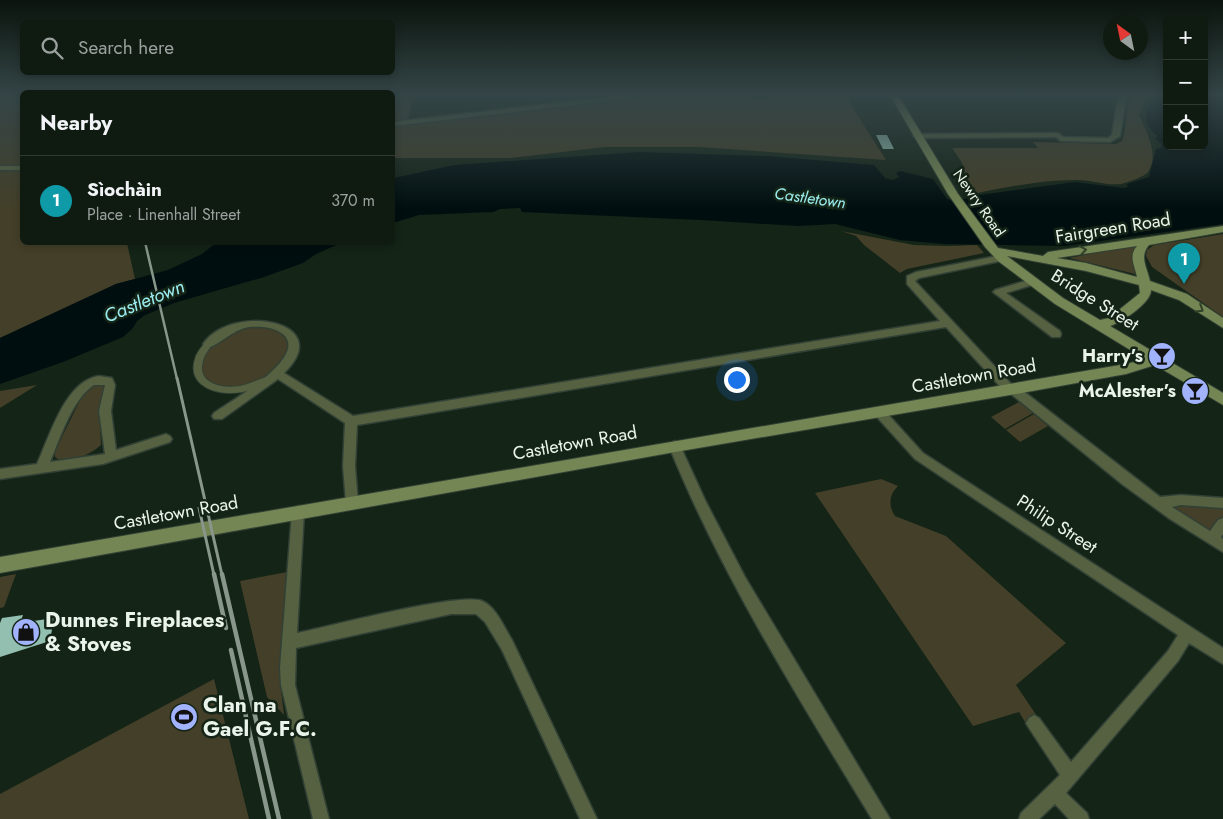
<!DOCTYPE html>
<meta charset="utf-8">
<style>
body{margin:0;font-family:Jost,sans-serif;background:#18241a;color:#f1f3f6}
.controls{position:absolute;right:15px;top:15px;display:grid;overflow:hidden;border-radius:8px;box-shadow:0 2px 8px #0003}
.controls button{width:45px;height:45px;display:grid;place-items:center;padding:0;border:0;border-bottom:1px solid #2f3931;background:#0f1b11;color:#f1f3f6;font:25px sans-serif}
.compass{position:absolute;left:1103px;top:15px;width:45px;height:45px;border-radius:50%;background:#0f1b11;box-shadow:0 2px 8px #0003;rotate:327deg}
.you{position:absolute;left:736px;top:379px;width:18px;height:18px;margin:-12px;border:4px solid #fff;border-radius:50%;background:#1a73e8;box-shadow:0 0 0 8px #1a73e833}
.badge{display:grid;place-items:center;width:32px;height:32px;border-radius:50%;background:#7c3aed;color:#fff;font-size:16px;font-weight:700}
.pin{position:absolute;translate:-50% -41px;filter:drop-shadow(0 1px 2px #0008)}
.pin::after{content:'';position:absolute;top:26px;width:18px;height:15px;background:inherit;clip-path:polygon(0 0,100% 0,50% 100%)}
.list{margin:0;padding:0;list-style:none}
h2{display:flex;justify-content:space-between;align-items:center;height:65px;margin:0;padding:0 20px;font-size:21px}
h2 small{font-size:16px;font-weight:400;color:#9ba19f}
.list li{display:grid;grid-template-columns:32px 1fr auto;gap:15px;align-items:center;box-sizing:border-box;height:90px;padding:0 20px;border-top:1px solid #2f3931}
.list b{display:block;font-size:19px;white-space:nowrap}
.list p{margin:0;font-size:16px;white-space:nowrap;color:#9ba19f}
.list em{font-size:16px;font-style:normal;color:#9ba19f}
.icon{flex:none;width:28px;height:28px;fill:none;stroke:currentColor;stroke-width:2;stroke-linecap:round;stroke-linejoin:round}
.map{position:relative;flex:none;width:1223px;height:819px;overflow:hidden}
.search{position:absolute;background:#0f1b11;box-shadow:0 2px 8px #0003;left:20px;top:20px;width:375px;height:55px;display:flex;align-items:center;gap:12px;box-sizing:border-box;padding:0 18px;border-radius:8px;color:#9ba19f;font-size:19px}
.panel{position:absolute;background:#0f1b11;box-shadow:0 2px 8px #0003;left:20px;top:90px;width:375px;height:155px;border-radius:8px}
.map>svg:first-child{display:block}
.green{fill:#433f28}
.water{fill:#000e0f}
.building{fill:#93bfb1}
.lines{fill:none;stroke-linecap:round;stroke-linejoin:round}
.pedestrian-casing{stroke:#324135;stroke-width:2}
.minor-casing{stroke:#324135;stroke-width:3}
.secondary-casing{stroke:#324135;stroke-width:2}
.pedestrian{fill:#566142;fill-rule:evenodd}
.minor{fill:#566142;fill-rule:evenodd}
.secondary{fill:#748653;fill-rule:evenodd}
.rail-far2{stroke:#89968b;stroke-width:2.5}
.rail-far1{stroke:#89968b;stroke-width:3}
.rail{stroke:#89968b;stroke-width:4.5}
.oneway{stroke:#314129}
.labels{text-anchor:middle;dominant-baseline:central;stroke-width:5;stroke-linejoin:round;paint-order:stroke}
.far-street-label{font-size:15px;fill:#eaf4eb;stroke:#142417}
.far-water-label{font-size:16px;font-style:italic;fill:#9bedf0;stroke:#142417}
.street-label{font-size:18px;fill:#eaf4eb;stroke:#142417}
.poi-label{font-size:18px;font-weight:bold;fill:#eaf4eb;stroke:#142417;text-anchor:end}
.water-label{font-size:19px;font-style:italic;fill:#9bedf0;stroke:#142417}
.near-poi-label{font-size:21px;font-weight:bold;fill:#eaf4eb;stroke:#142417;text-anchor:start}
</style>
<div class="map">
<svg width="1223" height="819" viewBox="0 0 1223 819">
<rect width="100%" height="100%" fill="#142417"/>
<path class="green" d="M0,95H22V165H0Z
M392,95H413L408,121L393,123Z
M661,95H751L755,101L772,99L770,95H839L851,100V105L886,160L699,147H605L511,158H393V127Z
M1133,95H1151L1145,101L1139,115C1146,132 1160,154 1148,172C1146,176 1126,183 1121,184C1105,186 1091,179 1075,180C1041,180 1007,187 973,194L962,193C967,168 966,168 952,148H1038L1033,142L1116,144L1122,141C1128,126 1124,108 1133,95Z
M0,170L22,171V242L127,243L135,279L116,284L0,338Z
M841,231L914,245L947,246L977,245L984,253L907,269L900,273L864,245L856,236Z
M1223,234V317L1152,267L1146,256L1147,250L1154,245Z
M1138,244L1133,255L1139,275L1069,258Z
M249,326H268L286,334L291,348L277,370L259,381L234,388L218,386L204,379C203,374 200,368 200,363C200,344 235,332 249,326Z
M101,383L106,388L100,426L101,445C89,456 77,459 61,461L55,457V451L84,392L89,386Z
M37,385L0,408V391Z
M1019,402L1033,413L1005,429L991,417Z
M1034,414L1048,426L1020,442L1006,430Z
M881,479L898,486C889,495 888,505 895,516L946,536L1066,643L1016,685L1039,719L1028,727L1019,712L973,726L815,493Z
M1182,503L1223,508V521L1211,532L1173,507Z
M287,572L280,681L284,715L267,697L240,581Z
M16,574L4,607L0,608V577Z
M214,679L249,819H0V794Z"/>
<path class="water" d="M1157,95H1167V146H1204V95H1223V224L1064,246L945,244L900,240L835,224L798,226L701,220L522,212L520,208L500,209L493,212L419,215L393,223L394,178L454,165L639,152L767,156L874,165L885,178L893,180L899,177L896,173L900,171L933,179L947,199L957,201L979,195L1075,182L1123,188L1128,187L1127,184L1149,177L1156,149L1161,148L1162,144L1155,139L1157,136C1141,123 1144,108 1157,95Z
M217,242L341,243L316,254L303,263L264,277L174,303L145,315L137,321L133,328L123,337L63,362L0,384V338L116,284L168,270L202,254Z"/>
<path class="building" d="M876,135H887L894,149H883Z
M23,615L20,623L54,618L50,641L0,657V623L2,618Z"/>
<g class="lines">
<g class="pedestrian-casing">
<path id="pedestrian" d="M208,341L212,344C209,350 204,355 203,361C196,384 223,389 240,386C249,384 257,380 266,377L270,380L269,382C258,388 244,393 231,393C209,393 186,382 196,356C199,350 203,344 208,341Z"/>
</g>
<g class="minor-casing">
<path id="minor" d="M626,95H647L644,97L392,126V122Z
M1122,95H1128L1125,103L1120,136L1110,142L1061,141L1056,137L917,138L913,136L917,134L1058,133L1063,137L1108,138L1112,135L1117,103Z
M0,166H22V170H0Z
M1002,255L1005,256V260L919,278L915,281L1013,386L1018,387L1160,497L1181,495L1223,498V508L1181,505L1172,507L1210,531L1218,520L1223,518V534L1221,537L1223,539V552L1170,519L1122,484L1011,394L1006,393L946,327L357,425L355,466L358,503L356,507L352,508L348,507L346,503L343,466L345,423L278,379L222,419H214L212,416L214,413C229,402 310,357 283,334C274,327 260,326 249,327C232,330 222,343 208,348L203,344C232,302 338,321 284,373L353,416L940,321L907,284V276L916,272Z
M1032,279L1035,280V284L1006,293L1060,331L1061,334L1060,337H1052L993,292L995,290Z
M99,376L112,378L115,385L111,411L116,450L166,434L170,436L172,439L170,442L103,464L0,479V469L37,464C50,436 65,381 99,376ZM94,385H105L99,411L105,454L50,462C60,439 72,399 94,385Z
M880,409L884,410L923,453L1223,648V664L1189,643L1178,661L1066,793L1087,813L1089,819H1069L1055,804L1039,819H1019L1021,813L1060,775L1029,728L1026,723L1029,718L1034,715L1039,718L1071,762L1168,651L1178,635L915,459L876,416L874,413L876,410Z
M675,441L679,443L706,502L745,577L890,819H872C799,699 722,577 669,446L671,443Z
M298,506L302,508L304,512L297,633C328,627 459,592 482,601C496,607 504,627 512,640L597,819H580L502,650L485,622L476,614H451L296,648L295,685L329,819H313L281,685L280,668L292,512L294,508Z"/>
</g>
<g class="secondary-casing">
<path id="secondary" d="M890,95H898L958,194L998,248L1043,256L1048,252L1223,226V232L1149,245C1139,257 1147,267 1150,281L1187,294L1223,318V328L1179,300L1151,290C1152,302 1121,323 1110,326L1223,393V405L1155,365L1126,374L1010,395L675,452L0,573V557L1126,364L1145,359L1055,304L998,261L985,247L948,194ZM1137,246C1128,256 1135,266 1137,277L1086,263L1057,258ZM1007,256L1086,271L1139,285L1140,293L1109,318L1100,320L1063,298Z"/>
</g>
<use href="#pedestrian" class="pedestrian"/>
<use href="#minor" class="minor"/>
<use href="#secondary" class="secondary"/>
<path class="rail-far2" d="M145,242L177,379"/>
<path class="rail-far1" d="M177,378L222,575
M199,508L214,575"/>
<path class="rail" d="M214,574L226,628
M222,574L279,819
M231,650L269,819"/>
</g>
<defs><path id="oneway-chevron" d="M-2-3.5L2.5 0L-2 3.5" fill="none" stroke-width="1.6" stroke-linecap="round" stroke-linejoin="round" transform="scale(1.25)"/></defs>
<g class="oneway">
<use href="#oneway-chevron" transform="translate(1083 250) rotate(-9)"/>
<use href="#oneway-chevron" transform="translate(1200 309) rotate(32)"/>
</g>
<linearGradient id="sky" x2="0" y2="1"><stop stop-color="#0b140d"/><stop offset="0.45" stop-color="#344547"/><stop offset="1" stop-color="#344547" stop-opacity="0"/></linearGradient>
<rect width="1223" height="210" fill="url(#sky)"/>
<defs>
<g id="bar-disc" transform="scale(1.4375)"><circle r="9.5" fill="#a1b3fd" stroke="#142417"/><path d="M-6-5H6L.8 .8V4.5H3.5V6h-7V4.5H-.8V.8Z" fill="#111"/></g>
<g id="shop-disc" transform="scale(1.4375)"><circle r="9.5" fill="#a1b3fd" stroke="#142417"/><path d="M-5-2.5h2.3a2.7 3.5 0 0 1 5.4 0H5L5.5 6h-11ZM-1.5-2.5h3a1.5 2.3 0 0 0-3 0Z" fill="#111"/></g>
<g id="stadium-disc" transform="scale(1.4375)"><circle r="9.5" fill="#a1b3fd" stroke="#142417"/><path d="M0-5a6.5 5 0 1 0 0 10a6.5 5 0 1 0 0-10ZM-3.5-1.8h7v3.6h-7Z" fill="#111"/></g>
</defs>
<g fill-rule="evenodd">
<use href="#bar-disc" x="1162" y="356"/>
<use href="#bar-disc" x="1195" y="391"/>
<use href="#shop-disc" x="26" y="632"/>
<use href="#stadium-disc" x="184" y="717"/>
</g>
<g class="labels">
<g class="far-street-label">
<text transform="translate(979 203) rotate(55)">Newry Road</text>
</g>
<g class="far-water-label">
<text transform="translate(810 198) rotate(8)">Castletown</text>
</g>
<g class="street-label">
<text transform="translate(1113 228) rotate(-9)">Fairgreen Road</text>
<text transform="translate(1095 300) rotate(32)">Bridge Street</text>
<text transform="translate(974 376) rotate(-10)">Castletown Road</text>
<text transform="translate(575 443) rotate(-10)">Castletown Road</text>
<text transform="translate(176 513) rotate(-10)">Castletown Road</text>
<text transform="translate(1057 524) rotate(33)">Philip Street</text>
</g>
<g class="poi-label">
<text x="1143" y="356">Harry’s</text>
<text x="1176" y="391">McAlester’s</text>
</g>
<g class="water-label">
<text transform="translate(144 301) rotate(-22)">Castletown</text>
</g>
<g class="near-poi-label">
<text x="45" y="620">Dunnes Fireplaces<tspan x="45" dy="24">&amp; Stoves</tspan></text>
<text x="203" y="705">Clan na<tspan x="203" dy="24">Gael G.F.C.</tspan></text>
</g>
</g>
</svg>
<div class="controls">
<button>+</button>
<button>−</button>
<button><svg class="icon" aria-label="locate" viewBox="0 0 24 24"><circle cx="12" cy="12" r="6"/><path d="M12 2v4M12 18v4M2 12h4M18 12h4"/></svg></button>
</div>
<svg class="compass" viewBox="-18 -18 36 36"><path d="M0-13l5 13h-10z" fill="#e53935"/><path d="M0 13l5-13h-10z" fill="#9ba19f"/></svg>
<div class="you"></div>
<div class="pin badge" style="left:1184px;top:284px;background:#0f9aa8">1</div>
<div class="search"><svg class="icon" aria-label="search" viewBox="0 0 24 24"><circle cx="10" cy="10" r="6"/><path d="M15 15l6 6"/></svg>Search here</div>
<section class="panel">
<h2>Nearby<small></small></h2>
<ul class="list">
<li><span class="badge" style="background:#0f9aa8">1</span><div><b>Sìochàin</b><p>Place · Linenhall Street</p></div><em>370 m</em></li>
</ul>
</section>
</div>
